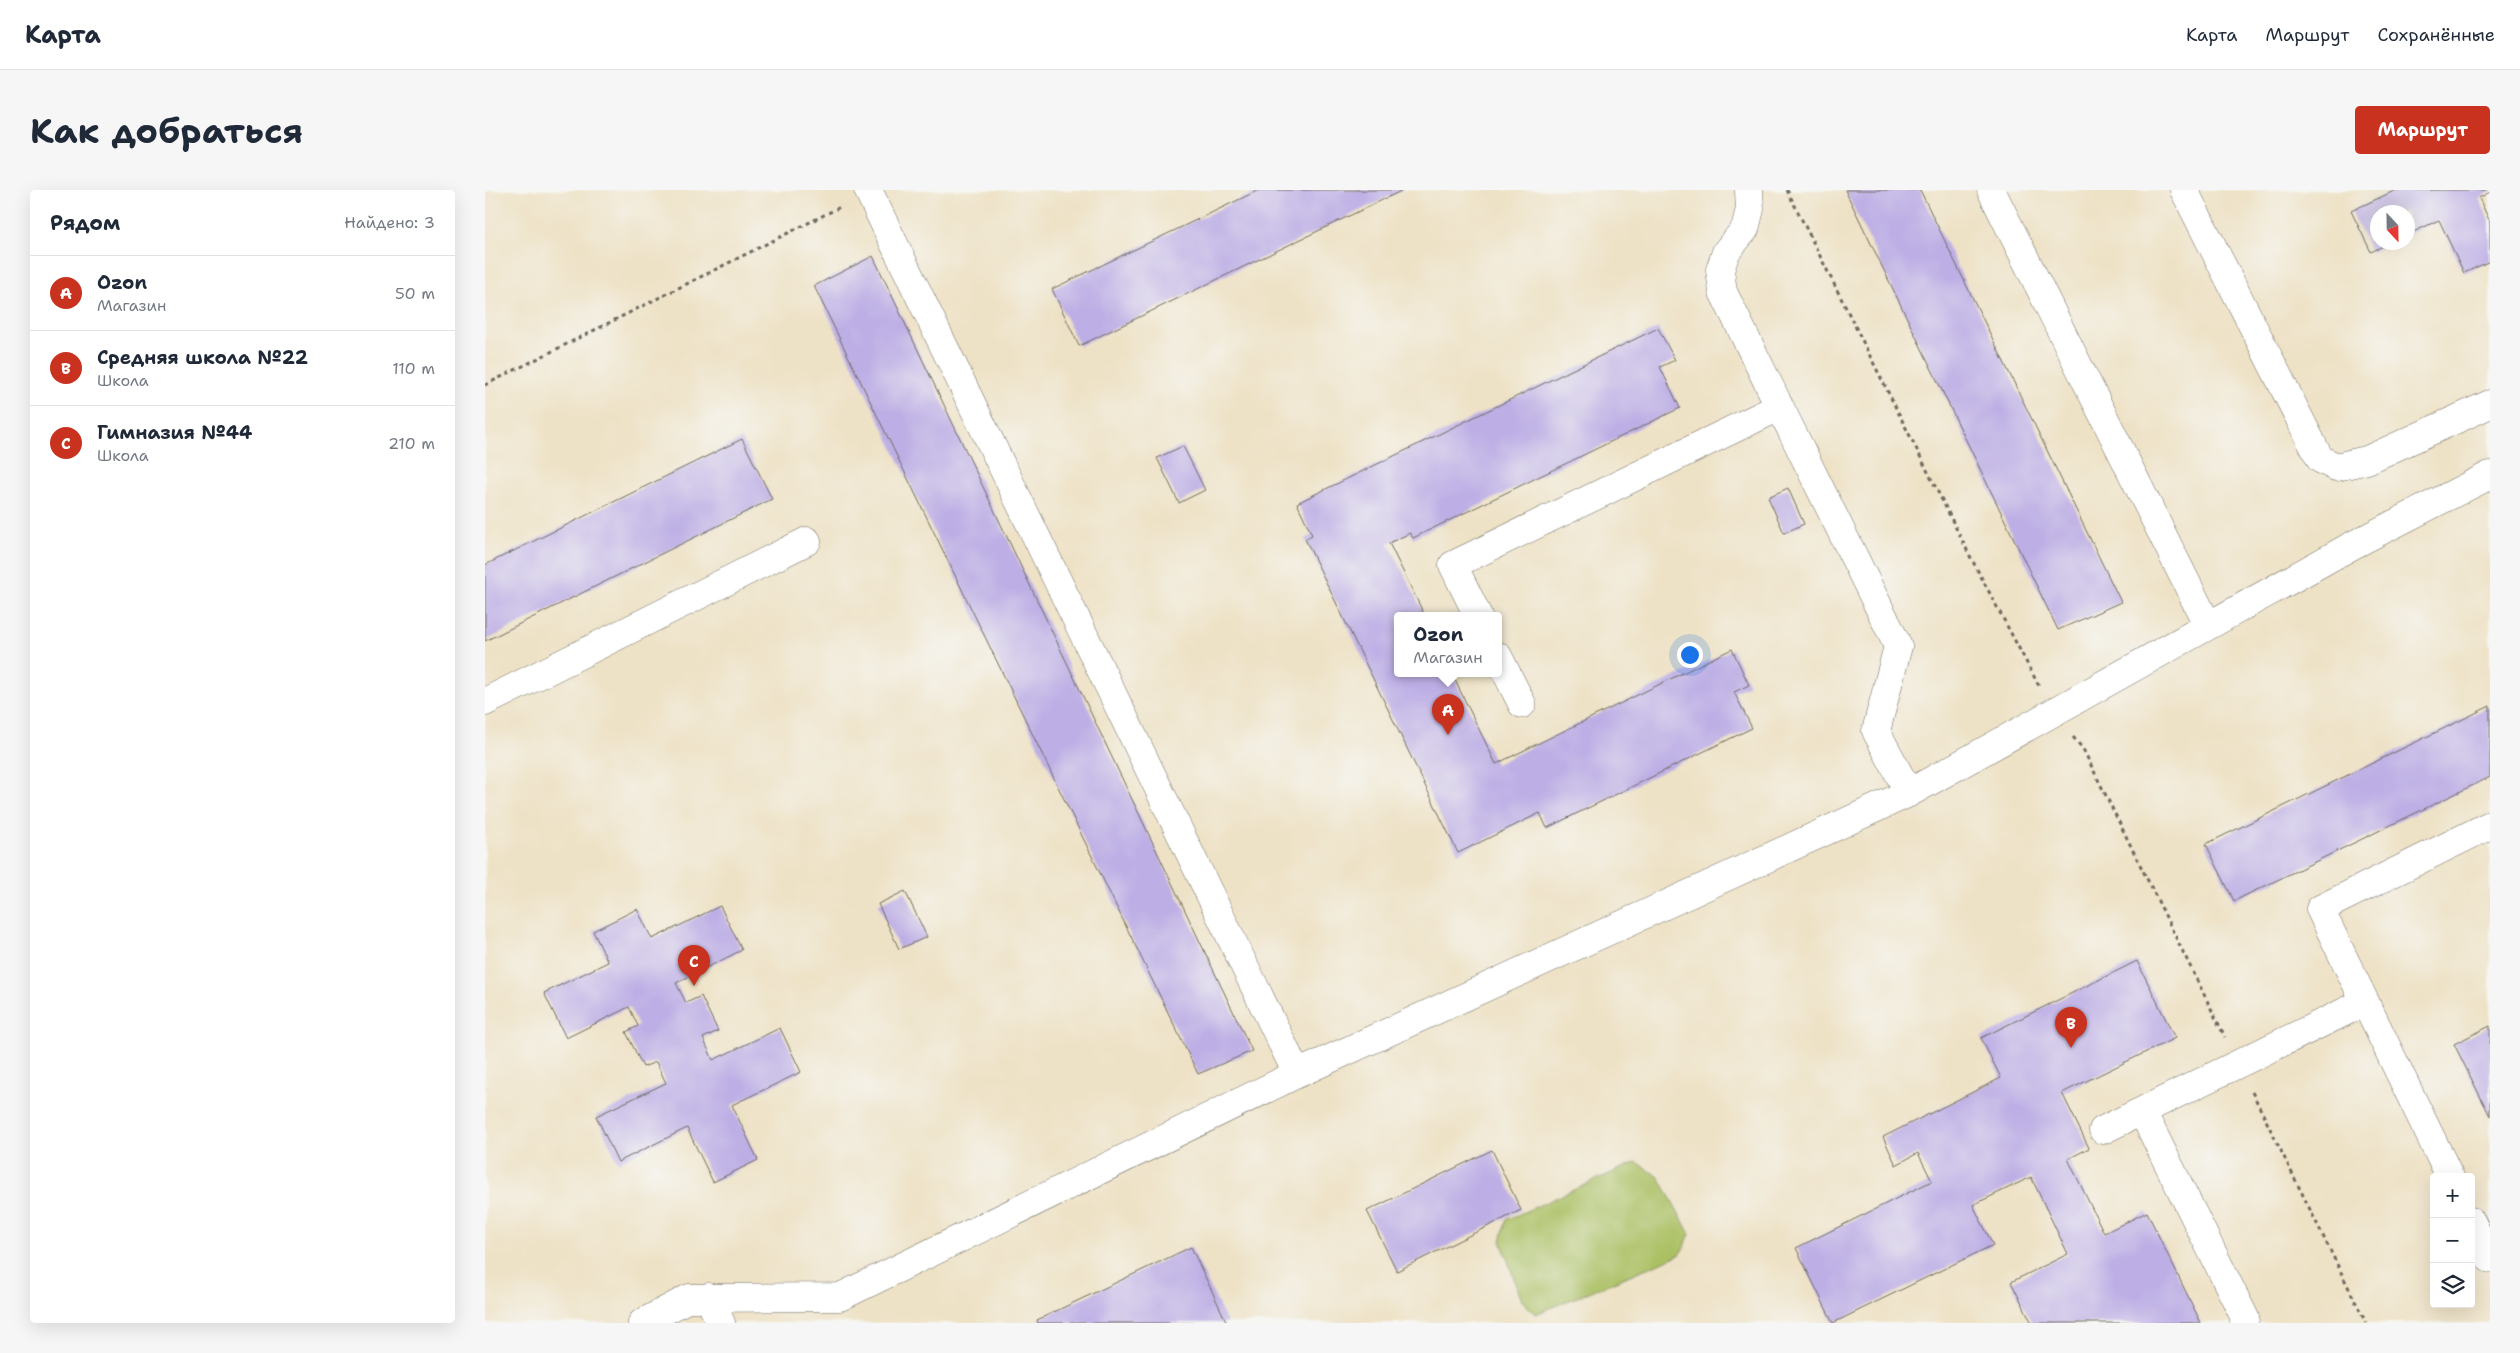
<!DOCTYPE html>
<html lang="ru">
<meta charset="utf-8">
<style>
body{margin:0;font-family:"Shantell Sans",sans-serif;background:#f6f6f7;color:#1f2937}
.controls{position:absolute;right:15px;bottom:15px;display:grid;overflow:hidden;border-radius:5px;box-shadow:0 5px 20px #0002}
.controls button{width:45px;height:45px;display:grid;place-items:center;padding:0;border:0;border-bottom:1px solid #e0e1e3;background:#fff;color:#1f2937;font:25px sans-serif}
.compass{position:absolute;left:1885px;top:15px;width:45px;height:45px;border-radius:50%;background:#fff;box-shadow:0 5px 20px #0002;rotate:158deg}
.you{position:absolute;left:1204px;top:464px;width:18px;height:18px;margin:-12px;border:4px solid #fff;border-radius:50%;background:#1a73e8;box-shadow:0 0 0 8px #1a73e833}
.badge{display:grid;place-items:center;width:32px;height:32px;border-radius:50%;background:#c8321e;color:#fff;font-size:16px;font-weight:700}
.pin{position:absolute;translate:-50% -41px;filter:drop-shadow(0 1px 2px #0008)}
.pin::after{content:'';position:absolute;top:26px;width:18px;height:15px;background:inherit;clip-path:polygon(0 0,100% 0,50% 100%)}
.popup{position:absolute;left:909px;top:422px;width:108px;height:65px;box-sizing:border-box;display:grid;place-content:center;border-radius:5px;background:#fff;filter:drop-shadow(0 1px 4px #0005);font-size:16px;white-space:nowrap;color:#747a83}
.popup b{font-size:19px;color:#1f2937}
.popup::after{content:'';position:absolute;left:50%;top:100%;margin-left:-10px;border:10px solid transparent;border-top-color:#fff}
.list{margin:0;padding:0;list-style:none}
h2{display:flex;justify-content:space-between;align-items:center;height:65px;margin:0;padding:0 20px;font-size:21px}
h2 small{font-size:16px;font-weight:400;color:#747a83}
.list li{display:grid;grid-template-columns:32px 1fr auto;gap:15px;align-items:center;box-sizing:border-box;height:75px;padding:0 20px;border-top:1px solid #e0e1e3}
.list b{display:block;font-size:19px;white-space:nowrap}
.list p{margin:0;font-size:16px;white-space:nowrap;color:#747a83}
.list em{font-size:16px;font-style:normal;color:#747a83}
.icon{flex:none;width:28px;height:28px;fill:none;stroke:currentColor;stroke-width:2;stroke-linecap:round;stroke-linejoin:round}
.map{position:relative;flex:none;width:2005px;height:1133px;overflow:hidden;border-radius:5px}
header{display:flex;align-items:center;gap:30px;box-sizing:border-box;height:70px;padding:0 25px;background:#fff;border-bottom:1px solid #e0e1e3}
header strong{font-size:24px}
nav{display:flex;gap:28px;margin-inline-start:auto;font-size:18px}
.intro{display:flex;align-items:center;justify-content:space-between;box-sizing:border-box;height:120px;padding:0 30px}
h1{margin:0;font-size:35px}
.button{padding:12px 22px;border-radius:5px;background:#c8321e;color:#fff;font-size:18px;font-weight:700}
main{display:flex;gap:30px;padding:0 30px}
aside{flex:1;background:#fff;border-radius:5px;box-shadow:0 5px 20px #0002}
.map>svg:first-child{display:block}
.green{fill:#abc064;stroke:#6b7648}
.building{fill:#bdafe5}
.lines{fill:none;stroke-linecap:round;stroke-linejoin:round}
.minor-casing{stroke:#6f6b61;stroke-width:29}
.path{stroke:#6f6b61;stroke-width:3;stroke-dasharray:4 4;stroke-linecap:butt}
.minor{stroke:#fff;stroke-width:28}
</style>
<header>
<strong>Карта</strong>
<nav><a>Карта</a><a>Маршрут</a><a>Сохранённые</a></nav>
</header>
<div class="intro"><h1>Как добраться</h1><a class="button">Маршрут</a></div>
<main>
<aside>
<h2>Рядом<small>Найдено: 3</small></h2>
<ul class="list">
<li><span class="badge">A</span><div><b>Ozon</b><p>Магазин</p></div><em>50 m</em></li>
<li><span class="badge">B</span><div><b>Средняя школа №22</b><p>Школа</p></div><em>110 m</em></li>
<li><span class="badge">C</span><div><b>Гимназия №44</b><p>Школа</p></div><em>210 m</em></li>
</ul>
</aside>
<div class="map">
<svg width="2005" height="1133" viewBox="0 0 2005 1133">
<rect width="100%" height="100%" fill="#f6f6f2"/>
<filter id="ink" filterUnits="userSpaceOnUse"><feTurbulence type="fractalNoise" baseFrequency=".02" numOctaves="2"/><feDisplacementMap in="SourceGraphic" scale="10" xChannelSelector="R" yChannelSelector="G"/><feConvolveMatrix kernelMatrix="1 2 1 2 8 2 1 2 1" color-interpolation-filters="sRGB"/></filter>
<filter id="wash" filterUnits="userSpaceOnUse"><feTurbulence type="fractalNoise" baseFrequency=".0096" numOctaves="4" result="noise"/><feDisplacementMap in="SourceGraphic" scale="20" xChannelSelector="R" yChannelSelector="G"/><feGaussianBlur stdDeviation="1.12" result="paint"/><feColorMatrix in="noise" values="0 0 0 0 0 0 0 0 0 0 0 0 0 0 0 0 0 1.4 0 .05"/><feComposite in="paint" operator="in"/></filter>
<g filter="url(#wash)">
<rect width="100%" height="100%" fill="#eee2c6"/>
<path class="green" d="M1151,972L1174,987L1205,1044L1196,1064L1051,1124L1037,1111L1016,1051L1021,1030Z"/>
<g id="blocks">
<path class="building" d="M774,0H918L594,156L567,99Z
M1360,0H1435L1636,412L1573,440Z
M1911,0H2005V2L1994,8L2005,32V71L1979,83L1954,30L1922,45V22H1892V52H1906L1886,62L1866,21Z
M388,66L767,861L713,884L329,96Z
M1173,138L1190,170L1175,177L1195,218L928,348L925,343L904,353L940,426H913V484H967L1011,574L1247,459L1264,495L1249,502L1267,538L1062,638L1055,623L973,663L820,349L827,345L812,313Z
M257,249L287,309L0,451V375Z
M698,256L720,300L694,313L672,268Z
M1303,298L1319,334L1299,343L1283,307Z
M2005,516V587L1749,711L1721,654Z
M420,701L442,747L414,759L393,714Z
M235,716L257,760L191,793L201,813L216,806L233,841L218,848L228,870L295,838L316,882L247,915L273,970L228,992L202,938L133,972L111,926L181,893L171,872L158,877L141,842L153,836L144,817L81,848L59,803L123,772L108,741L152,719L167,749Z
M1652,771L1690,848L1577,903L1604,958L1583,969L1619,1043L1662,1022L1716,1133H1547L1526,1092L1583,1064L1546,987L1488,1015L1508,1055L1348,1133L1311,1058L1447,991L1433,963L1411,975L1398,947L1516,888L1496,848Z
M2005,836V926L1969,854Z
M1007,960L1036,1020L912,1081L882,1021Z
M706,1057L742,1133H553L552,1130Z"/>
</g>
</g>
<g filter="url(#ink)">
<use href="#blocks" fill-opacity="0" stroke="#6f6b61" stroke-width="1"/>
<g class="lines">
<g class="minor-casing">
<path id="minor" d="M383,0L812,884
M1264,0L1265,19L1260,39L1241,62L1235,80L1238,102L1413,456L1391,541L1424,603
M1506,0L1723,436
M1699,0L1835,269L1851,277L1882,270L2005,214
M993,426L968,375L1294,217
M1013,466L1037,514
M0,512L322,351
M1657,921L1760,1128L1759,1133
M1618,940L1880,812
M1965,987L1835,719L2005,635
M1986,1031L2005,1069
M223,1107L236,1133
M157,1133L204,1108L355,1107L812,884L1424,603L1868,355L2005,285"/>
</g>
<path class="path" d="M1302,0L1485,366L1554,496
M0,195L357,16
M1588,547L1598,559L1740,847
M1767,902L1881,1133"/>
<use href="#minor" class="minor"/>
</g>
</g>
</svg>
<div class="controls">
<button>+</button>
<button>−</button>
<button><svg class="icon" aria-label="layers" viewBox="0 0 24 24"><path d="M12 4l9 5-9 5-9-5zM3 14l9 5 9-5"/></svg></button>
</div>
<svg class="compass" viewBox="-18 -18 36 36"><path d="M0-13l5 13h-10z" fill="#e53935"/><path d="M0 13l5-13h-10z" fill="#747a83"/></svg>
<div class="you"></div>
<div class="pin badge" style="left:963px;top:545px">A</div>
<div class="popup"><b>Ozon</b>Магазин</div>
<div class="pin badge" style="left:1586px;top:858px">B</div>
<div class="pin badge" style="left:209px;top:796px">C</div>
</div>
</main>
